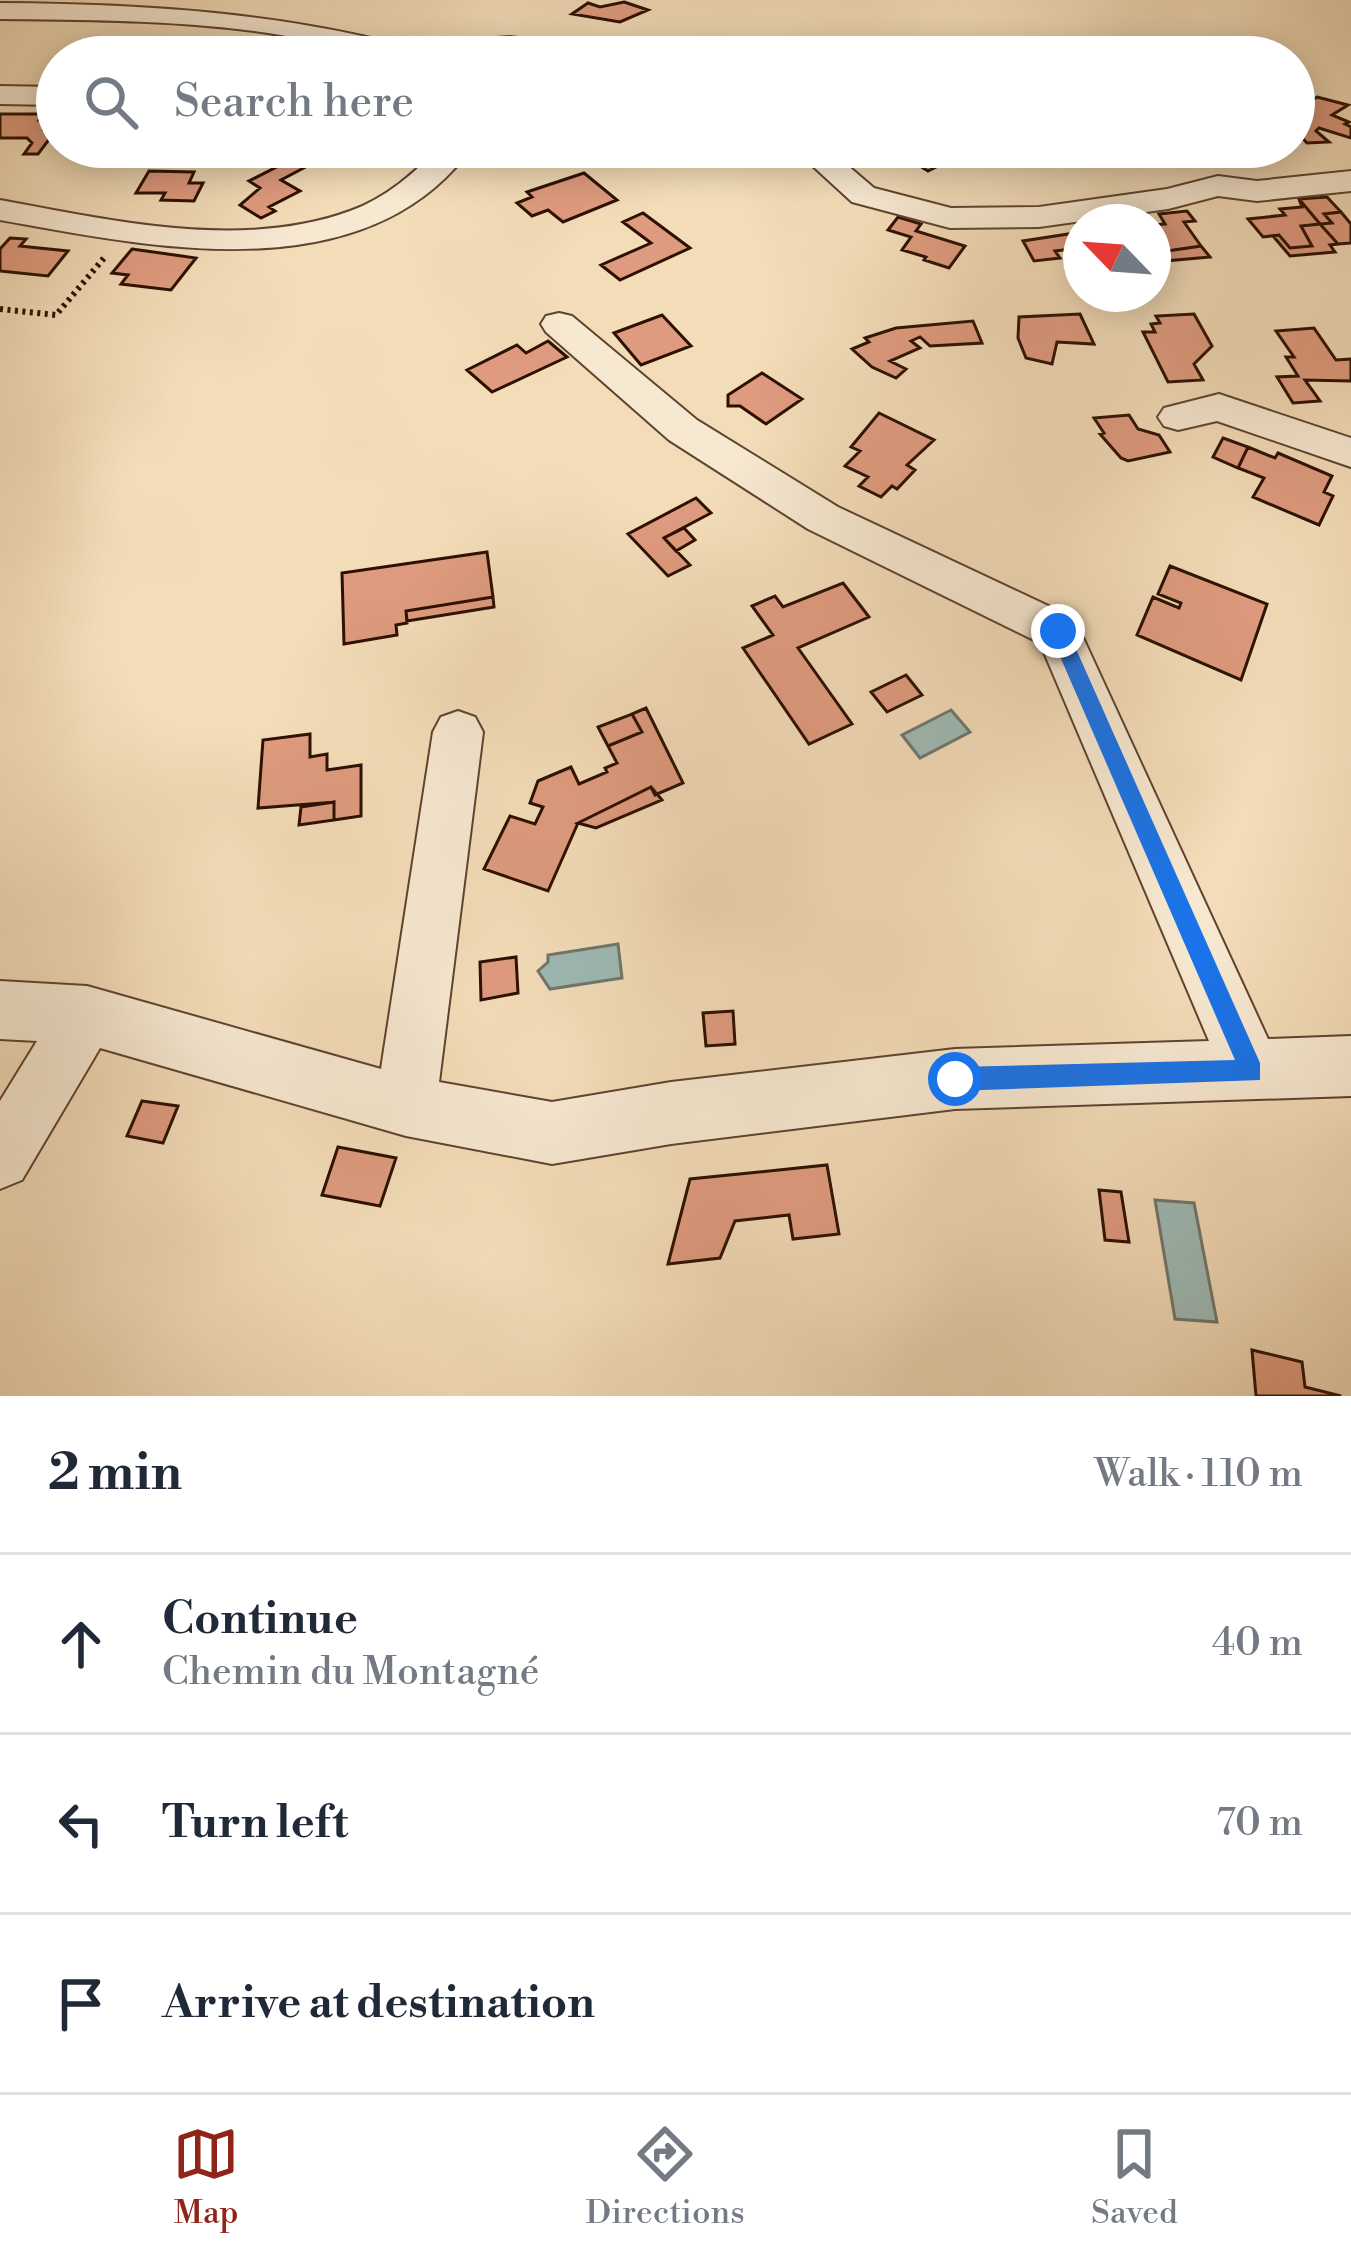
<!DOCTYPE html>
<meta charset="utf-8">
<style>
body{margin:0;font-family:"Libre Bodoni",serif;background:#f2f2f3;color:#1f2937}
.compass{position:absolute;left:1063px;top:204px;width:108px;height:108px;border-radius:50%;background:#fff;box-shadow:0 6px 30px #0003;rotate:295deg}
.stop{position:absolute;width:36px;height:36px;margin:-27px;border:9px solid #1a73e8;border-radius:50%;background:#fff}
.stop.end{background:#1a73e8;border-color:#fff;box-shadow:0 3px 12px #0008}
.list{margin:0;padding:0;list-style:none}
h2{display:flex;justify-content:space-between;align-items:center;height:156px;margin:0;padding:0 48px;font-size:51px}
h2 small{font-size:39px;font-weight:400;color:#747a83}
.list li{display:grid;grid-template-columns:78px 1fr auto;gap:36px;align-items:center;box-sizing:border-box;height:180px;padding:0 48px;border-top:3px solid #e0e1e3}
.list b{display:block;font-size:45px;white-space:nowrap}
.list p{margin:0;font-size:39px;white-space:nowrap;color:#747a83}
.list em{font-size:39px;font-style:normal;color:#747a83}
.icon{flex:none;width:66px;height:66px;fill:none;stroke:currentColor;stroke-width:2;stroke-linecap:round;stroke-linejoin:round}
.map{position:relative;flex:none;width:1351px;height:1396px;overflow:hidden}
.search{position:absolute;background:#fff;box-shadow:0 6px 30px #0003;left:36px;right:36px;top:36px;height:132px;display:flex;align-items:center;gap:30px;box-sizing:border-box;padding:0 42px;border-radius:66px;color:#747a83;font-size:45px}
.sheet{height:696px;background:#fff}
nav{display:flex;justify-content:space-around;align-items:center;box-sizing:border-box;height:168px;border-top:3px solid #e0e1e3;background:#fff;font-size:33px;color:#747a83}
nav a{display:grid;justify-items:center;gap:6px}
nav .on{color:#8f2418}
.map>svg:first-child{display:block}
.water{fill:#9dbab5;stroke:#70766e;stroke-width:3}
.building{fill:#df9b7f;stroke:#2d1003;stroke-width:3}
.lines{fill:none;stroke-linecap:round;stroke-linejoin:round}
.service-casing{stroke:#5e4330;stroke-width:4}
.minor-casing{stroke:#5e4330;stroke-width:4}
.path{stroke:#2d1003;stroke-width:6;stroke-dasharray:3 4.5;stroke-linecap:butt}
.service{fill:#f7e8d1;fill-rule:evenodd}
.minor{fill:#f7e8d1;fill-rule:evenodd}
.route{fill:#1a73e8}
</style>
<div class="map">
<svg width="1351" height="1396" viewBox="0 0 1351 1396">
<rect width="100%" height="100%" fill="#f3dcb8"/>
<filter id="stains"><feTurbulence type="fractalNoise" baseFrequency=".00167" numOctaves="4"/><feColorMatrix values="0 0 0 0 .2 0 0 0 0 .09 0 0 0 0 .02 0 0 0 .5 -.17"/></filter>
<radialGradient id="worn" r=".72"><stop offset=".6" stop-color="#630" stop-opacity="0"/><stop offset="1" stop-color="#630" stop-opacity=".3"/></radialGradient>
<path class="water" d="M951,710L970,732L920,758L902,735Z
M618,944L622,978L550,989L538,971L548,962V955Z
M1155,1200L1194,1203L1217,1322L1175,1319Z"/>
<path class="building" d="M624,2L648,10L620,22L572,14L588,3L600,7Z
M1317,97L1348,105L1332,115L1349,122L1345,124L1351,127V138L1319,128L1316,131L1329,142L1307,143L1294,129V122L1310,115L1297,110Z
M0,114H43L39,120H50L44,129H57L38,154H24L32,143L27,138H0Z
M924,147H999L1002,151L939,155L930,159L940,165L928,171L904,156Z
M300,155L313,163L281,180L300,191L269,207L275,211L261,218L240,205L260,188L249,181Z
M149,171L194,172L189,183H203L194,201L161,200L165,193H136Z
M584,173L617,200L563,222L548,210L532,216L517,203L532,197L527,192Z
M1327,197L1341,212L1324,214L1332,223L1320,224L1299,199Z
M1299,199L1320,224L1301,226L1312,246L1290,248L1279,235L1263,237L1248,219L1285,215L1280,209L1302,207Z
M1187,211L1195,221L1184,222L1201,246L1153,253V225L1165,224L1159,214Z
M1341,212L1351,224V243L1338,244L1320,224L1332,223L1324,214Z
M643,213L690,248L620,280L601,265L651,243L623,222Z
M898,217L921,224L916,231L965,246L949,268L924,260L926,257L902,250L911,237L888,230Z
M1320,224L1338,244L1330,245L1335,252L1290,256L1273,236L1279,235L1290,248L1312,246L1301,226Z
M1081,232V248L1055,251L1060,258L1034,261L1023,241Z
M10,238L26,239L20,246L68,251L48,276L0,271V249Z
M1201,246L1210,257L1153,262V253Z
M132,249L196,258L171,290L121,284L128,275L112,273Z
M1080,314L1094,344L1057,342L1052,364L1026,358L1018,338L1019,317Z
M1194,314L1212,346L1194,364L1203,380L1168,382L1143,332H1155L1151,324L1160,323L1156,316Z
M662,315L691,346L641,365L614,333Z
M973,321L982,343L930,346L920,337L911,341L920,348L890,361L906,369L896,378L872,367L852,349L869,342L865,338L896,328Z
M1314,328L1336,360L1351,359V381L1305,380L1320,401L1293,403L1277,377L1298,376L1286,357H1294L1276,331Z
M548,341L567,357L492,392L467,370L517,345L526,353Z
M762,373L802,399L766,424L740,406H728V395Z
M879,413L934,440L907,465L915,470L897,489L892,486L881,497L859,486L868,477L845,466L860,451L851,447Z
M1129,415L1138,429L1159,435L1170,452L1128,461L1121,458L1100,434L1104,433L1094,418Z
M1223,438L1248,447L1238,468L1213,457Z
M1248,447L1275,458L1278,453L1332,476L1324,492L1333,496L1319,525L1253,497L1264,478L1238,468Z
M696,498L711,513L664,538L690,565L668,576L628,534Z
M684,528L695,540L676,551L664,538Z
M487,552L493,597L406,611L407,623L396,625L397,635L344,644L342,573Z
M1170,566L1267,604L1241,680L1137,635L1153,597L1179,608L1181,603L1158,594Z
M843,583L869,617L798,648L852,724L809,744L743,648L773,635L752,606L775,596L783,607Z
M493,597L494,607L407,621L406,611Z
M906,675L922,695L887,712L871,692Z
M646,708L683,783L655,795L651,787L578,823L548,891L484,869L510,816L535,824L543,807L530,803L538,781L571,767L579,784L607,772L605,768L617,763L608,746L642,732L632,714Z
M632,714L642,732L608,746L598,727Z
M310,734V757L327,754V770L361,765V816L334,820V802L258,808L263,740Z
M651,787L662,800L596,828L578,823Z
M334,802V820L299,825L301,807Z
M516,957L518,993L481,1000L480,962Z
M733,1011L735,1044L706,1046L703,1013Z
M142,1101L178,1106L163,1143L127,1136Z
M338,1147L396,1158L380,1206L322,1195Z
M827,1165L839,1234L793,1239L789,1215L735,1221L720,1258L668,1264L690,1179Z
M1099,1190L1121,1192L1129,1242L1105,1240Z
M1252,1350L1302,1362L1305,1387L1341,1396H1256Z"/>
<g class="lines">
<g class="service-casing">
<path id="service" d="M510,37L551,42L577,50L570,54C538,47 505,43 472,46C449,48 426,58 404,56L449,41Z"/>
</g>
<g class="minor-casing">
<path id="minor" d="M0,3C144,4 283,12 423,51L427,57C370,57 317,40 261,32C175,20 87,20 0,19Z
M0,86L57,87V105L0,104Z
M440,147H472C366,294 151,247 0,220V200C110,220 241,251 350,211C386,198 413,174 440,147Z
M792,147H826L874,188L951,208L1039,207L1167,189L1218,176L1257,181L1351,171V191L1257,201L1218,196L1168,209L1039,227L950,228L852,202Z
M559,313L572,316L697,420L838,507L1074,618L1268,1039L1351,1036V1096L955,1109L671,1144L552,1164L406,1136L100,1048L22,1180L0,1189V1101L37,1041L0,1039V981L87,986L381,1069L433,732L441,717L458,711L475,717L483,732L439,1082L552,1102L671,1082L955,1049L1209,1041L1040,643L808,529L669,440L546,332L541,324L546,316Z
M1219,394L1351,438V467L1217,421L1178,430L1164,426L1158,417L1164,408Z"/>
</g>
<path class="path" d="M0,309L56,315L104,258"/>
<use href="#service" class="service"/>
<use href="#minor" class="minor"/>
</g>
<path class="route" d="M1058,623L1068,631L1260,1063V1080L955,1091L947,1087V1070L955,1067L1235,1060L1049,631Z"/>
<rect width="100%" height="100%" filter="url(#stains)"/>
<rect width="100%" height="100%" fill="url(#worn)"/>
</svg>
<svg class="compass" viewBox="-18 -18 36 36"><path d="M0-13l5 13h-10z" fill="#e53935"/><path d="M0 13l5-13h-10z" fill="#747a83"/></svg>
<div class="stop" style="left:955px;top:1079px"></div>
<div class="stop end" style="left:1058px;top:631px"></div>
<div class="search"><svg class="icon" aria-label="search" viewBox="0 0 24 24"><circle cx="10" cy="10" r="6"/><path d="M15 15l6 6"/></svg>Search here</div>
</div>
<section class="sheet">
<h2>2 min<small>Walk · 110 m</small></h2>
<ul class="list">
<li><svg class="icon" aria-label="ahead" viewBox="0 0 24 24"><path d="M12 20V5M6 11l6-6 6 6"/></svg><div><b>Continue</b><p>Chemin du Montagné</p></div><em>40 m</em></li>
<li><svg class="icon" aria-label="left" viewBox="0 0 24 24"><path d="M17 20v-9H6M10 6l-5 5 5 5"/></svg><div><b>Turn left</b></div><em>70 m</em></li>
<li><svg class="icon" aria-label="arrive" viewBox="0 0 24 24"><path d="M6 21V4h12l-3 4 3 4H6"/></svg><div><b>Arrive at destination</b></div></li>
</ul>
</section>
<nav>
<a class="on"><svg class="icon" aria-label="map" viewBox="0 0 24 24"><path d="M3 6l6-2 6 2 6-2v14l-6 2-6-2-6 2zM9 4v14M15 6v14"/></svg>Map</a>
<a><svg class="icon" aria-label="directions" viewBox="0 0 24 24"><path d="M12 3l9 9-9 9-9-9zM9 14v-3h6M13 9l2 2-2 2"/></svg>Directions</a>
<a><svg class="icon" aria-label="saved" viewBox="0 0 24 24"><path d="M7 4h10v16l-5-4-5 4z"/></svg>Saved</a>
</nav>
